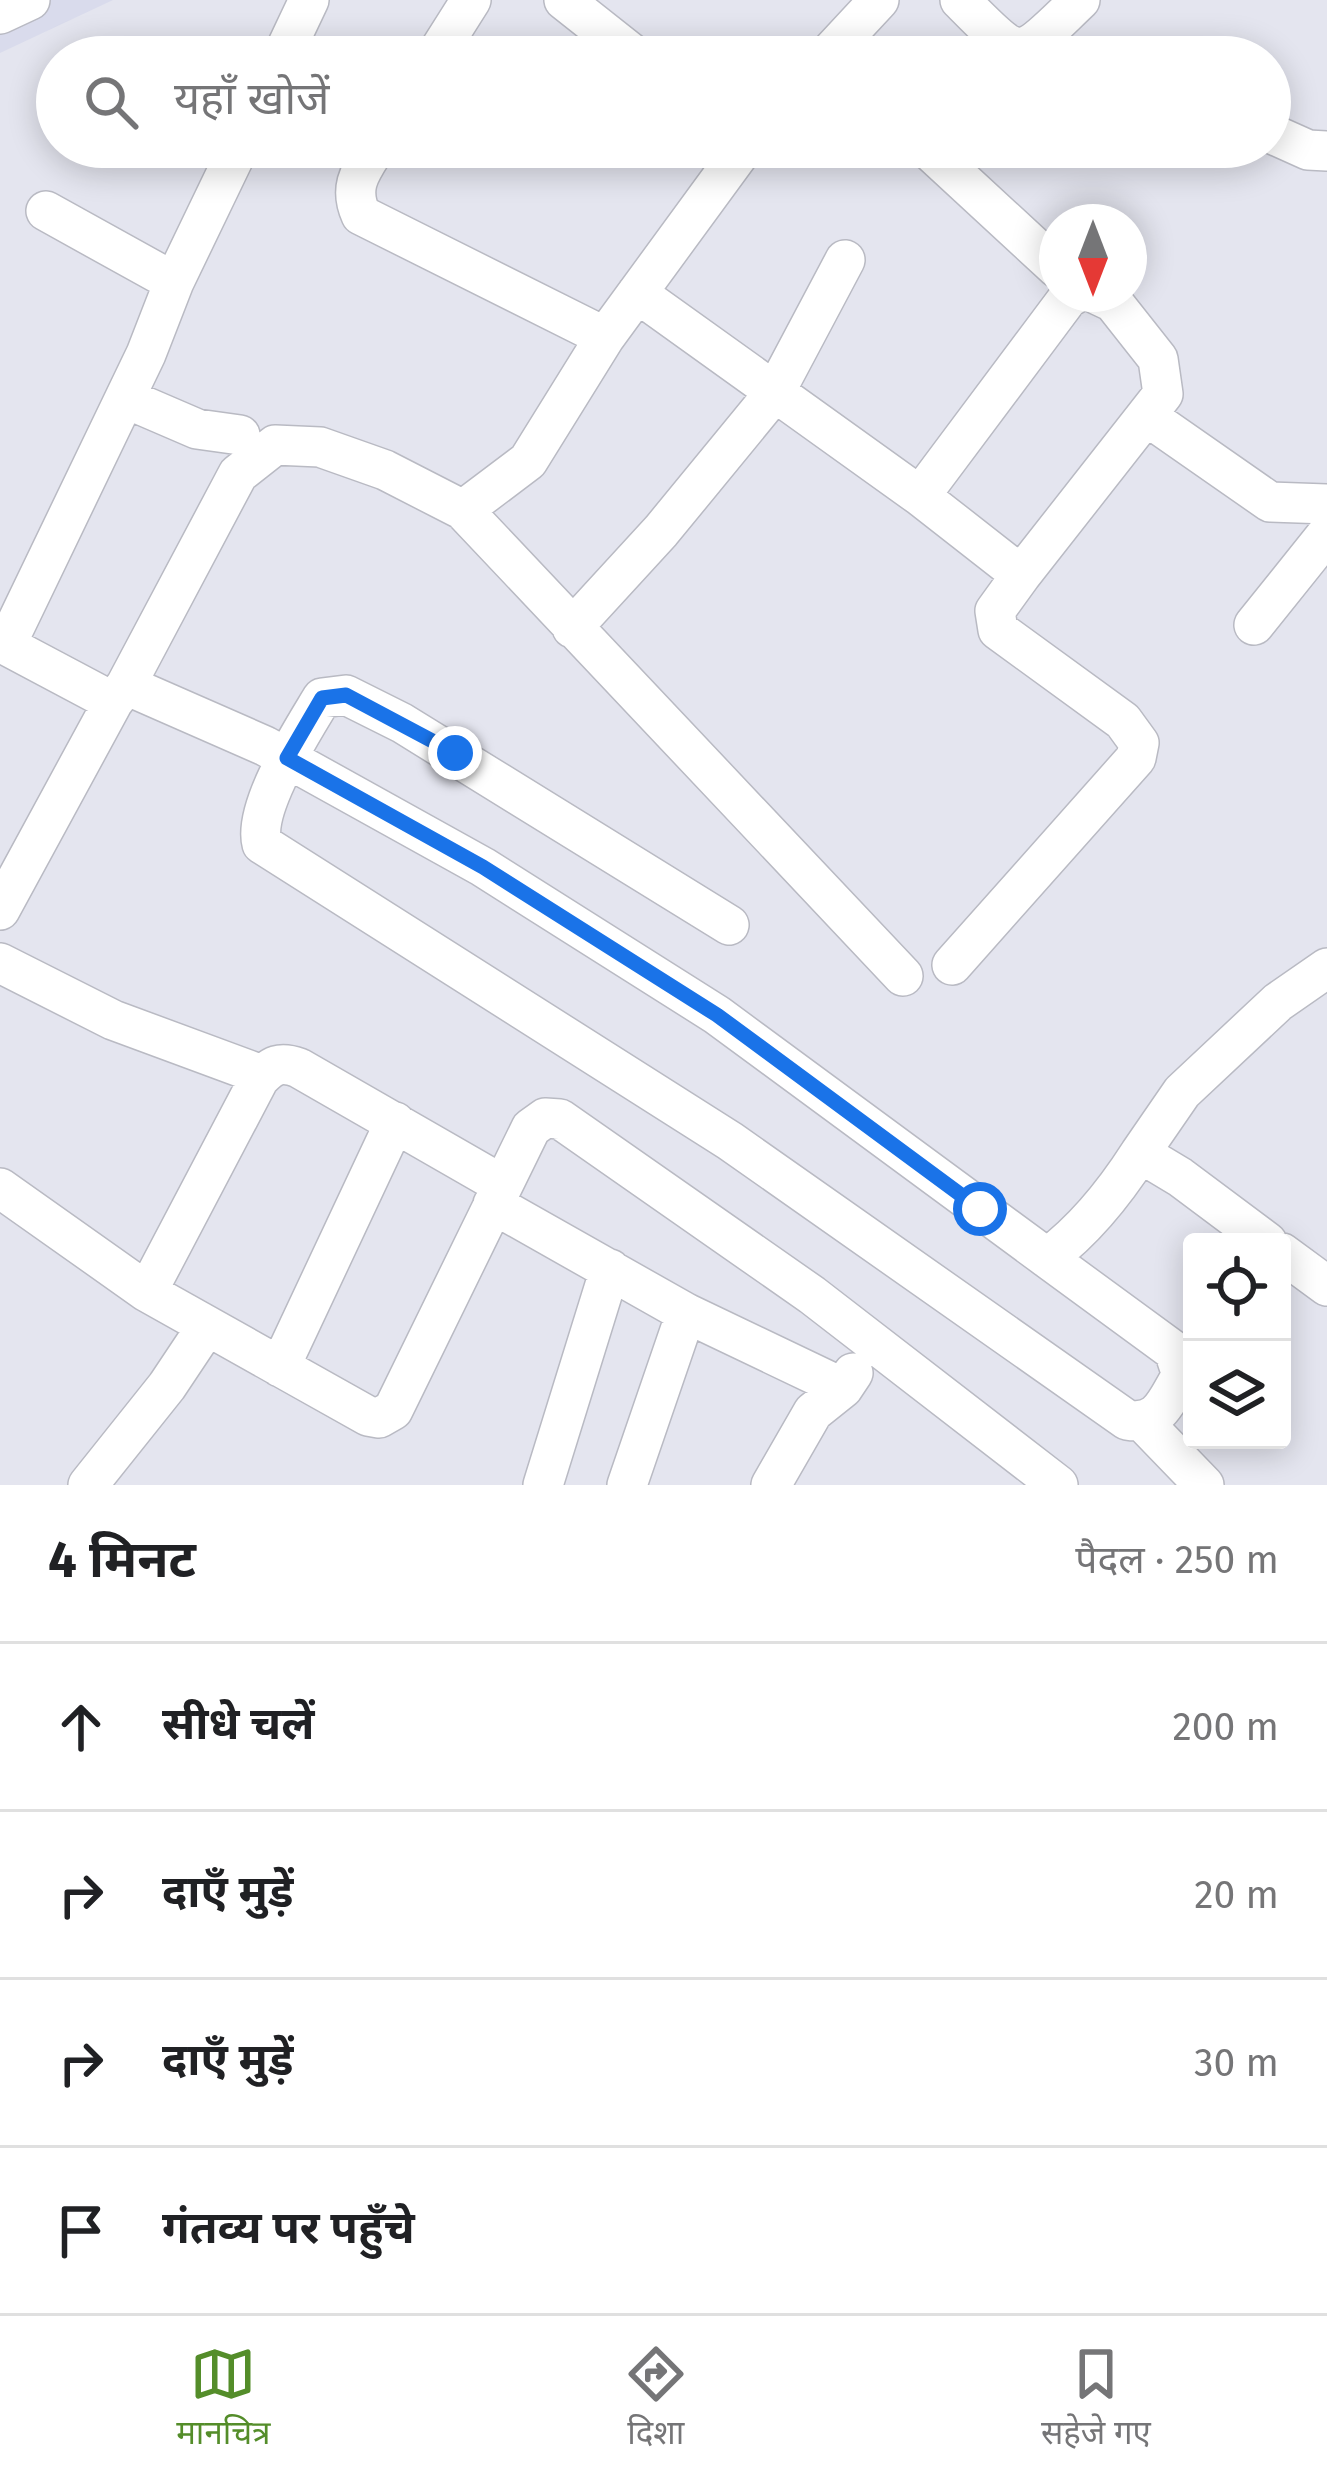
<!DOCTYPE html>
<html lang="hi">
<meta charset="utf-8">
<style>
body{margin:0;font-family:"Fira Sans","Noto Sans Devanagari",sans-serif;background:#f6f6f6;color:#202124}
.controls{position:absolute;right:36px;bottom:36px;display:grid;overflow:hidden;border-radius:12px;box-shadow:0 6px 30px #0003}
.controls button{width:108px;height:108px;display:grid;place-items:center;padding:0;border:0;border-bottom:3px solid #e0e0e0;background:#fff;color:#202124;font:60px sans-serif}
.compass{position:absolute;left:1039px;top:204px;width:108px;height:108px;border-radius:50%;background:#fff;box-shadow:0 6px 30px #0003;rotate:180deg}
.stop{position:absolute;width:36px;height:36px;margin:-27px;border:9px solid #1a73e8;border-radius:50%;background:#fff}
.stop.end{background:#1a73e8;border-color:#fff;box-shadow:0 3px 12px #0008}
.list{margin:0;padding:0;list-style:none}
h2{display:flex;justify-content:space-between;align-items:center;height:156px;margin:0;padding:0 48px;font-size:51px}
h2 small{font-size:39px;font-weight:400;color:#757577}
.list li{display:grid;grid-template-columns:78px 1fr auto;gap:36px;align-items:center;box-sizing:border-box;height:168px;padding:0 48px;border-top:3px solid #e0e0e0}
.list b{display:block;font-size:45px;white-space:nowrap}
.list em{font-size:39px;font-style:normal;color:#757577}
.icon{flex:none;width:66px;height:66px;fill:none;stroke:currentColor;stroke-width:2;stroke-linecap:round;stroke-linejoin:round}
.map{position:relative;flex:none;width:1327px;height:1485px;overflow:hidden}
.search{position:absolute;background:#fff;box-shadow:0 6px 30px #0003;left:36px;right:36px;top:36px;height:132px;display:flex;align-items:center;gap:30px;box-sizing:border-box;padding:0 42px;border-radius:66px;color:#757577;font-size:45px}
.sheet{height:828px;background:#fff}
nav{display:flex;justify-content:space-around;align-items:center;box-sizing:border-box;height:168px;border-top:3px solid #e0e0e0;background:#fff;font-size:33px;color:#757577}
nav a{display:grid;justify-items:center;gap:6px}
nav .on{color:#548d2a}
.map>svg:first-child{display:block}
.built{fill:#d9dbec}
.lines{fill:none;stroke-linecap:round;stroke-linejoin:round}
.minor-casing{stroke:#b9bac3;stroke-width:42}
.minor{stroke:#fff;stroke-width:39}
.route{stroke:#1a73e8;stroke-width:15}
</style>
<div class="map">
<svg width="1327" height="1485" viewBox="0 0 1327 1485">
<rect width="100%" height="100%" fill="#e4e5ef"/>
<path class="built" d="M0,0H113L0,53Z"/>
<g class="lines">
<g class="minor-casing">
<path id="minor" d="M564,0L636,57
M960,0C1024,64 1015,62 1080,0
M0,14L30,0
M282,57L309,0
M435,57L471,0
M826,57L879,0
M1270,133L1308,150L1327,151
M376,147C361,171 348,186 361,215L605,337
M926,147L1057,268
M46,211L174,282
M637,293L920,496L1021,575
M125,398L197,429L240,435
M1148,417L1270,502L1327,504
M920,496L1068,298L1075,294
M463,510L528,461L605,337L744,147
M1254,625L1327,534
M572,628L661,531L775,392L845,260
M0,642L113,702L126,685L265,746L483,867L717,1015L1047,1258C1085,1230 1115,1192 1140,1153L1180,1177L1267,1242
M6,645L146,354L174,282L239,147
M126,685L238,474L275,445L320,447L385,470L463,510L903,976
M0,910L113,702
M729,925L402,723L346,695L322,698C303,730 252,808 262,844L730,1141L1127,1420C1160,1426 1166,1400 1182,1375L1174,1351L1047,1258
M0,963L113,1020L251,1071L259,1079
M952,965L1136,758L1139,743L1123,721L998,630L995,611L1021,575L1163,394L1158,359L1113,302L1096,294
M1140,1153L1182,1092L1278,1002L1327,968
M0,1188L147,1292L368,1416L379,1418L393,1410L531,1128L545,1118L560,1119L812,1295L1058,1485
M493,1204L686,1313L843,1388
M1282,1253L1327,1286
M147,1292L259,1079C272,1065 280,1061 299,1068L501,1184
M280,1367L395,1122
M1144,1423L1204,1485
M88,1485L167,1386L207,1326
M543,1485L610,1269
M627,1485L686,1313
M771,1485L813,1412L843,1388L853,1373"/>
</g>
<use href="#minor" class="minor"/>
</g>
<g class="lines">
<path class="route" d="M455,753L346,695L322,698L287,758L483,867L717,1015L980,1209"/>
</g>
</svg>
<div class="controls">
<button><svg class="icon" aria-label="locate" viewBox="0 0 24 24"><circle cx="12" cy="12" r="6"/><path d="M12 2v4M12 18v4M2 12h4M18 12h4"/></svg></button>
<button><svg class="icon" aria-label="layers" viewBox="0 0 24 24"><path d="M12 4l9 5-9 5-9-5zM3 14l9 5 9-5"/></svg></button>
</div>
<svg class="compass" viewBox="-18 -18 36 36"><path d="M0-13l5 13h-10z" fill="#e53935"/><path d="M0 13l5-13h-10z" fill="#757577"/></svg>
<div class="stop" style="left:980px;top:1209px"></div>
<div class="stop end" style="left:455px;top:753px"></div>
<div class="search"><svg class="icon" aria-label="search" viewBox="0 0 24 24"><circle cx="10" cy="10" r="6"/><path d="M15 15l6 6"/></svg>यहाँ खोजें</div>
</div>
<section class="sheet">
<h2>4 मिनट<small>पैदल · 250 m</small></h2>
<ul class="list">
<li><svg class="icon" aria-label="ahead" viewBox="0 0 24 24"><path d="M12 20V5M6 11l6-6 6 6"/></svg><div><b>सीधे चलें</b></div><em>200 m</em></li>
<li><svg class="icon" aria-label="right" viewBox="0 0 24 24"><path d="M7 20v-9h11M14 6l5 5-5 5"/></svg><div><b>दाएँ मुड़ें</b></div><em>20 m</em></li>
<li><svg class="icon" aria-label="right" viewBox="0 0 24 24"><path d="M7 20v-9h11M14 6l5 5-5 5"/></svg><div><b>दाएँ मुड़ें</b></div><em>30 m</em></li>
<li><svg class="icon" aria-label="arrive" viewBox="0 0 24 24"><path d="M6 21V4h12l-3 4 3 4H6"/></svg><div><b>गंतव्य पर पहुँचे</b></div></li>
</ul>
</section>
<nav>
<a class="on"><svg class="icon" aria-label="map" viewBox="0 0 24 24"><path d="M3 6l6-2 6 2 6-2v14l-6 2-6-2-6 2zM9 4v14M15 6v14"/></svg>मानचित्र</a>
<a><svg class="icon" aria-label="directions" viewBox="0 0 24 24"><path d="M12 3l9 9-9 9-9-9zM9 14v-3h6M13 9l2 2-2 2"/></svg>दिशा</a>
<a><svg class="icon" aria-label="saved" viewBox="0 0 24 24"><path d="M7 4h10v16l-5-4-5 4z"/></svg>सहेजे गए</a>
</nav>
